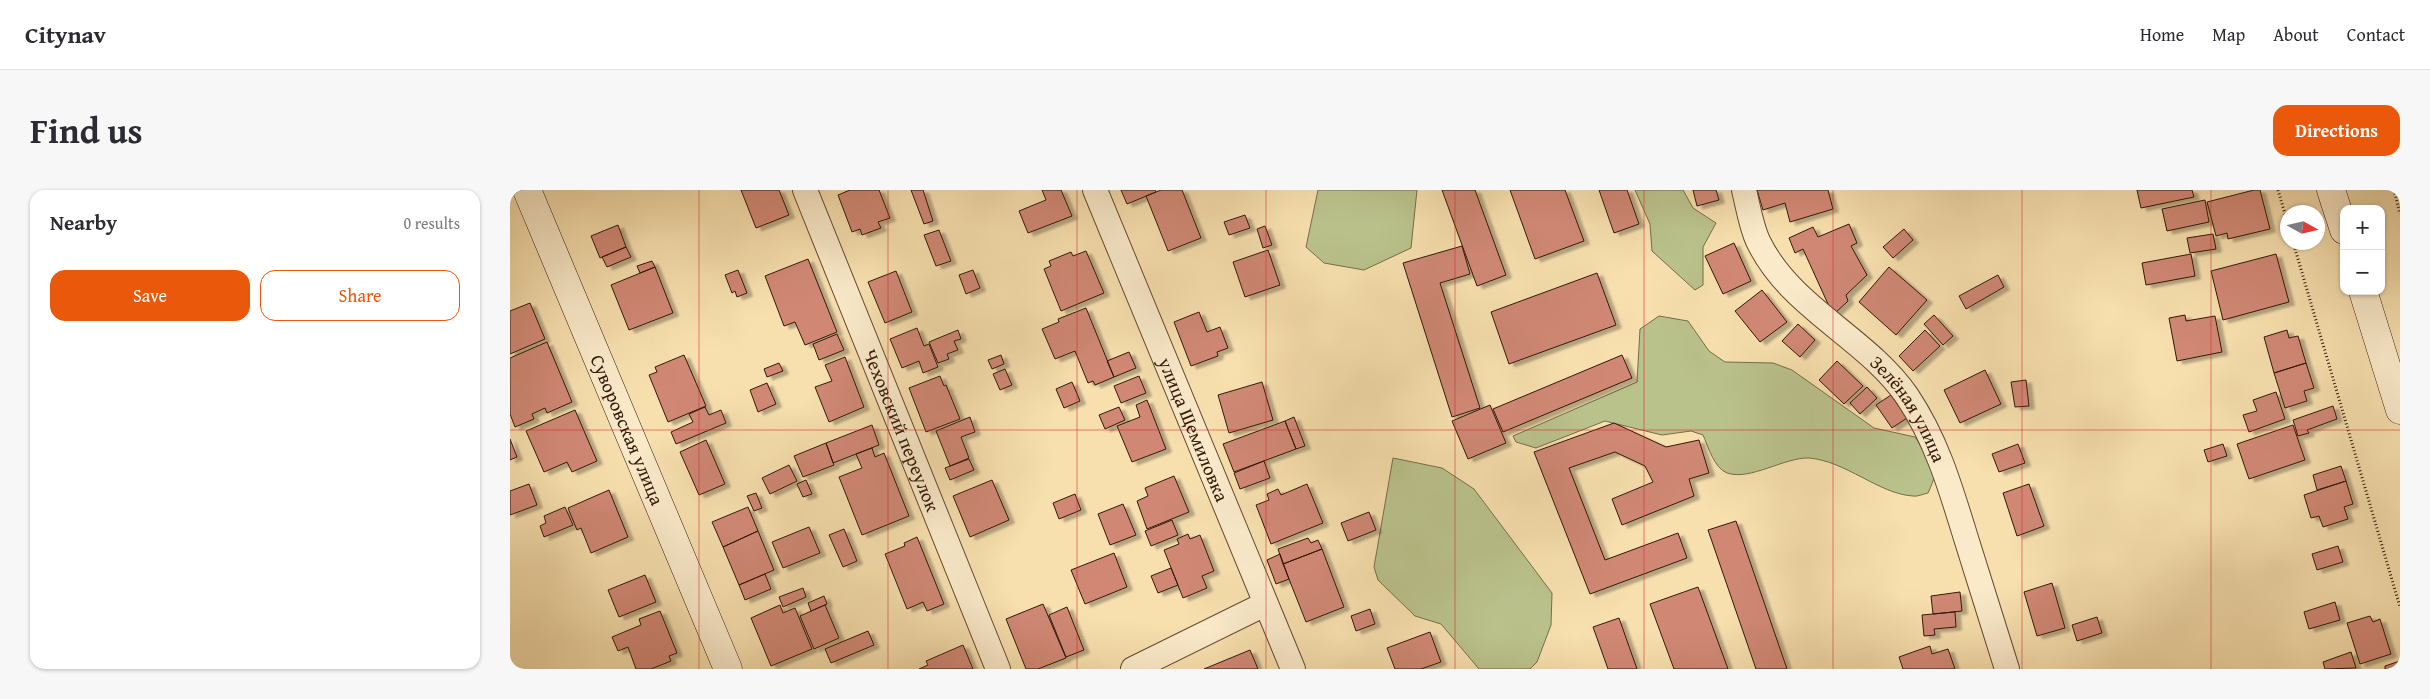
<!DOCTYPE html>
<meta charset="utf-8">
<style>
body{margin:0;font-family:"Gentium Book Plus",serif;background:#f7f7f7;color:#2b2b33}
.controls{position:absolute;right:15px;top:15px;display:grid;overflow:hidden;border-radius:10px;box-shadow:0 1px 4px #0004}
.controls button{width:45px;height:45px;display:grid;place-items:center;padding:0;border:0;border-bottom:1px solid #e1e1e2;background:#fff;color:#2b2b33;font:25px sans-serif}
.compass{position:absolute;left:1770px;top:15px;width:45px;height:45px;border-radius:50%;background:#fff;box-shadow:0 1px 4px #0004;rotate:98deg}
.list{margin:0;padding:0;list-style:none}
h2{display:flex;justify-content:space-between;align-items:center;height:65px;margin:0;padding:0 20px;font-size:21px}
h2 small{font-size:16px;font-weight:400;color:#7c7c81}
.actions{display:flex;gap:10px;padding:15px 20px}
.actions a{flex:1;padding:11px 0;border:1px solid #ea580c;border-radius:15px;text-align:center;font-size:18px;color:#ea580c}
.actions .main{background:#ea580c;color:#fff}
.map{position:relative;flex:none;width:1890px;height:479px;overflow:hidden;border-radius:15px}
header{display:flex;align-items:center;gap:30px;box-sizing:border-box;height:70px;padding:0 25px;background:#fff;border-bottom:1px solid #e1e1e2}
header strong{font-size:24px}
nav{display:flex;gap:28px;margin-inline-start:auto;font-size:18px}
.intro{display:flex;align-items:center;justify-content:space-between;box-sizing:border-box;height:120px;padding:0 30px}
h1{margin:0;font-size:35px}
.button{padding:12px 22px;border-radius:15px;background:#ea580c;color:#fff;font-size:18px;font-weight:700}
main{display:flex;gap:30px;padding:0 30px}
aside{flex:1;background:#fff;border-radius:15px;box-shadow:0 1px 4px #0004}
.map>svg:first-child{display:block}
.green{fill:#bac28c;stroke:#776d4a}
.building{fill:#d08874;stroke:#341807;filter:url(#shadow)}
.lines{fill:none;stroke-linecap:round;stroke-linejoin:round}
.street-casing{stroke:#654a31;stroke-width:26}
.secondary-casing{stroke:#341807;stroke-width:29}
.path{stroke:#341807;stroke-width:3;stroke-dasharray:1 2.5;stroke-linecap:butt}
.street{stroke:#faeaca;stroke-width:24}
.secondary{stroke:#faeaca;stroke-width:28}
.grid{fill:none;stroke:#d62828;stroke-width:1;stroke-opacity:0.55}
.labels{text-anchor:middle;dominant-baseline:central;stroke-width:4.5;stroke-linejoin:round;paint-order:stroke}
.street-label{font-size:19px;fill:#341807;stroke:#faeaca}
</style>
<header>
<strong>Citynav</strong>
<nav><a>Home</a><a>Map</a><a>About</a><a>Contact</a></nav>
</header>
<div class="intro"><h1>Find us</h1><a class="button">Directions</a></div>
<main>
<aside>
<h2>Nearby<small>0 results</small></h2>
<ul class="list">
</ul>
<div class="actions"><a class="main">Save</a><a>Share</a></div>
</aside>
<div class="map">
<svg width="1890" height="479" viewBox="0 0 1890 479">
<defs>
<filter id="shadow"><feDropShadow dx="5.5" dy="3" stdDeviation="1" flood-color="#0004"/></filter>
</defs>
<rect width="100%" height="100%" fill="#f7dfae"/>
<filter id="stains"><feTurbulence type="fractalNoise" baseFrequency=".004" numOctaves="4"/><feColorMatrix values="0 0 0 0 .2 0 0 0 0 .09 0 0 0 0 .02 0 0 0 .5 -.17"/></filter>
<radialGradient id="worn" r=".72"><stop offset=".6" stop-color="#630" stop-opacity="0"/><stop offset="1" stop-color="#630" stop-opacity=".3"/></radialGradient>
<path class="green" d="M808,0H907L901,58L854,80L814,73L796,57Z
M1125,0H1173L1183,18L1206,33L1193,57V95L1185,100L1142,61L1140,34Z
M1149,126L1178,131L1199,161L1215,172L1263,173L1282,180L1364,238L1405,247C1422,271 1432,274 1418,303C1413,304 1407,307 1403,306C1369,304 1336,271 1299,268C1275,267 1240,291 1217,283C1204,278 1198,256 1193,245L1181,241L1152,245L1095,231L1026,258L1006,252L1003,246L1127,192L1130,139Z
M883,268L932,278L964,299L1042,403L1041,435L1027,472L1020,479H969L931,434L905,426L868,390L864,377Z"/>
<path class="building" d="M231,0H269L279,25L246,38Z
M340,0H369L380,28L368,32L371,38L352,45L350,39L342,42L328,5Z
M401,0H413L423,31L414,34Z
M532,0H551L562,26L518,43L509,21L536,10Z
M611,0H645L646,2L617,14Z
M651,0H672L691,48L658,61L636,6Z
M932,0H965L996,85L967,96Z
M1000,0H1055L1074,51L1025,69Z
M1089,0H1117L1129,34L1104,43Z
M1183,0H1206L1209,10L1187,16Z
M1247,0H1318L1323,19L1280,32L1275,13L1253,20Z
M1627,0H1682L1684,7L1631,18Z
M1744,0H1750L1760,39L1718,49L1717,43L1706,46L1697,12Z
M1695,10L1699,32L1657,41L1652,19Z
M735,25L740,38L719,45L714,32Z
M1339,34L1347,53L1341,56L1357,85L1336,105L1338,111L1323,125L1293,59L1285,63L1279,48L1303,37L1308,47Z
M108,35L116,57L90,68L81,46Z
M755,36L762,55L753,58L747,39Z
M1394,39L1403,50L1383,68L1373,57Z
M429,40L441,71L426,76L414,45Z
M1703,44L1706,59L1680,63L1677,48Z
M1224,53L1241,91L1213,104L1195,66Z
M952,56L960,84L930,93L970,218L942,227L893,73Z
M116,57L121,67L97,77L92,67Z
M758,60L770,95L735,107L723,72Z
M576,61L594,103L551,121L534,79L541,76L539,71L561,62L563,66Z
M1681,64L1685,86L1636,95L1632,73Z
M1766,64L1779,112L1713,130L1701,81Z
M298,69L327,142L295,155L285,132L274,136L255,86Z
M142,71L145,77L130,83L127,76Z
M145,77L163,123L119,140L101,95Z
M1379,77L1417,110L1386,145L1349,112Z
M228,80L237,103L227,107L225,101L222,103L215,85Z
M463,80L470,98L456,104L449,85Z
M386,81L402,122L375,133L358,92Z
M1087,83L1106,135L999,174L981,122Z
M1488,85L1494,97L1456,119L1449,106Z
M1252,100L1277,132L1250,152L1225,121Z
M20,113L35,149L0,164V121Z
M576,118L604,187L585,195L583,191L578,193L565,161L545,169L532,139L549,132L548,129Z
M689,122L697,142L710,137L718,158L707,162L708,166L681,176L664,132Z
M1424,125L1443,146L1433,155L1414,134Z
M1675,125L1676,131L1705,126L1712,162L1667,171L1659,128Z
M1288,134L1305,150L1290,167L1272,151Z
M407,138L414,156L419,154L428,177L413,183L409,171L392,178L380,149Z
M448,140L451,149L444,151L448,160L437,164L439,169L428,173L419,152Z
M1415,140L1430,156L1403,181L1389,166Z
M1777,140L1779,148L1788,146L1796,173L1764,183L1754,147Z
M327,144L334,160L309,170L303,154Z
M37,152L62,212L37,223L35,218L22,224L24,229L5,237L0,224V168Z
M619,162L626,178L604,187L597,171Z
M174,165L196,216L158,232L139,185L147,182L145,177Z
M491,165L494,174L482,179L478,170Z
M1112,165L1122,188L993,242L983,219Z
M335,167L354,217L319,232L305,197L322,191L315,175Z
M1327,171L1353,196L1334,214L1309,190Z
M269,173L273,181L257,187L254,179Z
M1796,173L1804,198L1794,201L1797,211L1775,218L1764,183Z
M495,179L502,195L490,200L483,184Z
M1475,180L1491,214L1450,233L1434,200Z
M430,186L434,196L436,195L450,229L416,242L399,198Z
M629,186L636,203L611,213L604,196Z
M1516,190L1519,216L1505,217L1501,192Z
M562,192L570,211L554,218L546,199Z
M752,192L763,230L719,243L708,205Z
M257,193L266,214L248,222L240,200Z
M1357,197L1367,208L1350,224L1340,213Z
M1766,202L1775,229L1739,242L1733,225L1747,221L1743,210Z
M1381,205L1397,228L1382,238L1366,215Z
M637,210L656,259L622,272L607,236L630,227L626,215Z
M980,215L996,253L958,269L942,231Z
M1823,216L1827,229L1797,240L1799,243L1788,246L1783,230Z
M195,217L199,225L211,220L216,233L166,254L161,242L183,232L179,224Z
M609,217L615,230L595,239L589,225Z
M65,220L87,271L62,282L57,272L34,282L16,241Z
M460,227L465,242L451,247L459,268L440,276L426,241Z
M784,227L795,256L786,259L775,231Z
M775,231L786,259L724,282L713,254Z
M1104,233L1156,257L1189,250L1199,283L1179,289L1184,306L1112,335L1102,309L1143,292L1135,276L1105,262L1059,278L1095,370L1168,343L1177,368L1080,404L1024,262Z
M362,235L369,255L323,273L316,253Z
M1783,235L1795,270L1739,289L1727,254Z
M0,249L7,267L0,270Z
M196,250L215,294L189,305L170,262Z
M316,253L324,275L293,287L284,266Z
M1508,254L1515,273L1489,282L1482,264Z
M1713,254L1717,266L1698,272L1694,260Z
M362,258L365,267L374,263L399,326L352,345L329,287L352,278L346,264Z
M459,269L464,280L440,290L435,278Z
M754,271L760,288L730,299L724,283Z
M279,275L287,291L260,304L252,288Z
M1831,276L1836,291L1807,300L1803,285Z
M664,286L679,322L637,339L627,311L638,306L635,298Z
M296,290L302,304L293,307L287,294Z
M482,290L499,330L460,347L443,306Z
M1836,291L1843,314L1834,317L1838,329L1813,337L1809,326L1801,328L1794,305Z
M19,294L27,315L0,325V301Z
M797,294L813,333L761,354L746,315L759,310L757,304L768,299L771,305Z
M1519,294L1534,336L1507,346L1493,303Z
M99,300L118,347L81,363L71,338L67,340L58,318Z
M246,303L252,318L244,321L237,306Z
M565,304L571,320L549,329L543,313Z
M613,314L626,345L600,355L588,324Z
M55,317L63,335L34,347L30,336L36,333L34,326Z
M238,317L248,341L213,357L202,332Z
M859,322L866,340L838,351L831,333Z
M662,330L668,345L641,356L635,341Z
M1226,331L1277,479H1246L1198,340Z
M299,337L310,363L273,378L262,352Z
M334,339L347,371L333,377L319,345Z
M248,341L264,380L229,395L213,357Z
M678,344L680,349L690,345L704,381L692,386L697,398L673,408L654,360L669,354L667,349Z
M407,347L434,414L417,421L413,412L397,419L375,364L395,356L394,353Z
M798,348L801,353L808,350L812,359L773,374L768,359Z
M1828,356L1833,372L1807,380L1802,364Z
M812,359L834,417L796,432L773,374Z
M604,363L617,397L575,414L561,380Z
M770,364L779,389L766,394L757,370Z
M661,378L668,395L648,403L641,386Z
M255,384L261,399L235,410L229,395Z
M135,385L146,412L109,427L98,400Z
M1542,393L1555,438L1527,446L1514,402Z
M1188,397L1218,479H1164L1140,414Z
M293,398L296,407L273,417L269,407Z
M1450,402L1452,421L1423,424L1421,406Z
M314,406L317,414L301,421L298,413Z
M1825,412L1830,430L1799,439L1794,422Z
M533,414L556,468L528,479H516L496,429Z
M270,415L273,423L285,418L302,459L261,476L241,428Z
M315,415L329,448L304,459L290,426Z
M557,417L574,460L556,467L539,425Z
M860,419L865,434L846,441L841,426Z
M150,421L167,463L159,466L161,471L141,479H126L118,457L108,461L102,447L131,435L129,429Z
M1445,422L1446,437L1424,439L1425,445L1414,446L1412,425Z
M1860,426L1863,432L1870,429L1881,464L1850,474L1837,433Z
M1587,427L1592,443L1567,451L1562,435Z
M1109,428L1127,479H1098L1083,437Z
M358,441L364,455L321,473L315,459Z
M920,442L931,472L911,479H885L877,458Z
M453,455L463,479H409L418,475L416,471Z
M1420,456L1422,464L1438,459L1445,479H1393L1389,467Z
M740,460L748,479H694Z
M1841,462L1846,478L1815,479L1813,472Z
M1890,471V479H1875V476Z"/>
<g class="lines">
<g class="street-casing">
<g id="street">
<path id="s1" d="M295,0L488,479"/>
<path id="s2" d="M585,0L783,479"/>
<path id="s3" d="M1234,0C1238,16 1241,36 1248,51C1280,118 1356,147 1397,206C1426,249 1440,296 1455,345C1469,390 1483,434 1497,479"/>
<path d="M623,479L755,414"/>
</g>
</g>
<g class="secondary-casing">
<g id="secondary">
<path id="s4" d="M17,0L218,479"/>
<path d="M1821,0L1834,40"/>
<path d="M1853,101L1890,220"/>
</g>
</g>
<path class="path" d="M1768,0L1778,34
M1884,0L1890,24
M1783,52L1890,417"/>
<use href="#street" class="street"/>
<use href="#secondary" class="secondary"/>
</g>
<path class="grid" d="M189,0V479M378,0V479M567,0V479M756,0V479M945,0V479M1134,0V479M1323,0V479M1512,0V479M1701,0V479M0,240H1890"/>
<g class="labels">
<g class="street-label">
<text stroke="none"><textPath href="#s3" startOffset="281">Зелёная улица</textPath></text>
<text stroke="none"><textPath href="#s4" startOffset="260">Суворовская улица</textPath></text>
<text stroke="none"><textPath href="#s1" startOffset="259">Чеховский переулок</textPath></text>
<text stroke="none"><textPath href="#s2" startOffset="259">улица Щемиловка</textPath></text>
</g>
</g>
<rect width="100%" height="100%" filter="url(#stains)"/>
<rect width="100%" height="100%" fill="url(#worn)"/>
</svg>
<div class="controls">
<button>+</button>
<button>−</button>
</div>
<svg class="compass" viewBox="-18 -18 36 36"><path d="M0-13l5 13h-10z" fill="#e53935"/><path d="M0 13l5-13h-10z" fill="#7c7c81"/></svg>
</div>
</main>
